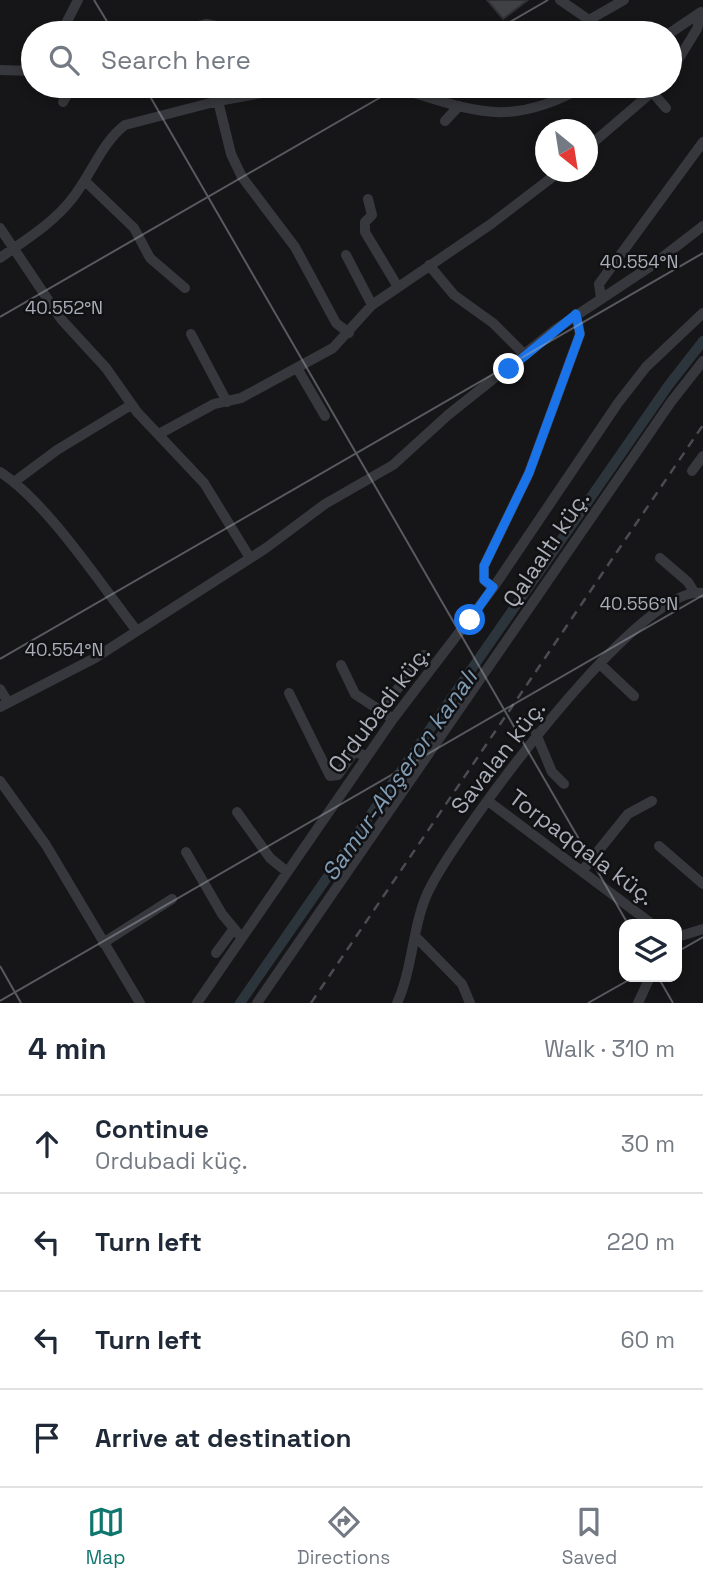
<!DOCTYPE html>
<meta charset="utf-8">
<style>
body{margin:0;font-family:"Space Grotesk",sans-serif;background:#f2f2f3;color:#1f2937}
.controls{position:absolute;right:21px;bottom:21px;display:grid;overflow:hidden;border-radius:14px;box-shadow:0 4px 10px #0003}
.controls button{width:63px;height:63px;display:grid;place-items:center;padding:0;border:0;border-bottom:2px solid #e0e1e3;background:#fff;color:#1f2937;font:35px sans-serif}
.compass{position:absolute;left:535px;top:119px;width:63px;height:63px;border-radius:50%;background:#fff;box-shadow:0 4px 10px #0003;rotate:150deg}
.stop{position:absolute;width:21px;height:21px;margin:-16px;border:5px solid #1a73e8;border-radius:50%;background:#fff}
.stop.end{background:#1a73e8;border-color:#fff;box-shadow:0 2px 7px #0008}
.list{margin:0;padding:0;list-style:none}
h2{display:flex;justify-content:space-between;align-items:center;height:91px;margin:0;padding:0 28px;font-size:30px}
h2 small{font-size:23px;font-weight:400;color:#747a83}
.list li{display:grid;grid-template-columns:46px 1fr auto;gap:21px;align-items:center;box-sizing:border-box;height:98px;padding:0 28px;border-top:2px solid #e0e1e3}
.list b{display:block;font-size:26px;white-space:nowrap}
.list p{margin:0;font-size:23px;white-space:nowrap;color:#747a83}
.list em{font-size:23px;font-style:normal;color:#747a83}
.icon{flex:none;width:38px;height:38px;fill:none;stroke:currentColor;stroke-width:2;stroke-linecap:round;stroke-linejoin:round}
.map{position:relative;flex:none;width:703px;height:1003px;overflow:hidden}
.search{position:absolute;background:#fff;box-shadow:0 4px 10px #0003;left:21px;right:21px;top:21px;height:77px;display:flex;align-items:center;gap:18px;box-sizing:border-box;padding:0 24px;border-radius:38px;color:#747a83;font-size:26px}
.sheet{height:483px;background:#fff}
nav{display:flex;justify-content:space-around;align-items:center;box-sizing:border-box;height:98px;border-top:2px solid #e0e1e3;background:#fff;font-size:19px;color:#747a83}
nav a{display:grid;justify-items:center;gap:4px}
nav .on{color:#0f766e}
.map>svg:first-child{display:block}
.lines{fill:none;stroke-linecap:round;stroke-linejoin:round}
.canal{stroke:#2c353c;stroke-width:10}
.building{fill:#404145;stroke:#303034;stroke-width:2}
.minor{stroke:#37383d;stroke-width:10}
.rail{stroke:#4a4c52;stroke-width:2.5;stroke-dasharray:9 7;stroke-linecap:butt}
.route{stroke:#1a73e8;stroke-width:9}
.ticks{fill:none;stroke:#a8adb8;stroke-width:2;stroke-opacity:0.45}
.labels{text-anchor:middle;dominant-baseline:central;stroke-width:5;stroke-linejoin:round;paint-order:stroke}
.street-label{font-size:23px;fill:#a8adb8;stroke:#111113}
.water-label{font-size:24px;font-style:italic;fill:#7f9bb3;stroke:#111113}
.ticks-label{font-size:18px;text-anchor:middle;fill:#a8adb8;stroke:#111113;stroke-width:5;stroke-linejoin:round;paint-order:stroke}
</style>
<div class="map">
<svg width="703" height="1003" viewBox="0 0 703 1003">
<rect width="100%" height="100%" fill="#161618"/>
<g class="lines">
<path class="canal" d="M240,1003L668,386L703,341"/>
</g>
<path class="building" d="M487,0H528L503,19Z"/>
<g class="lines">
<path class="minor" d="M560,0L589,20L624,0
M61,33L78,0
M170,33L206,24L256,33
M670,33L701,12
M0,70L33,71
M670,73L697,29L701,13
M390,86C471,109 505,131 585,86
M653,93L666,108
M218,101L231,154L242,177L295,247L336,323L349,333
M63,102L72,86
M445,121L459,106
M588,147L659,86
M85,181L134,228L150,258L185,288
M368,199L372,215L365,222V232L398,287
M0,228L61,319L106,368L137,412L204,483L250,558
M346,255L372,305
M0,258C25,240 52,224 71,200C91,176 101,143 125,125L218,101L301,86
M429,265L454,295L493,323L525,355
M601,298L599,284L703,142
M191,334L227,402
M297,368L325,416
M159,434L214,404L241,398L333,348L372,305L491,224L559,172
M692,471L703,456
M0,472C47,502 101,585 137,631
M14,482L57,450L131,405
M660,558L688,582L694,592
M493,588L484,580V566L529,473L580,334L576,314
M341,665L355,694L393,719
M601,665L634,696
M0,689L8,702
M289,693L330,776L338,775L354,752L367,756
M0,707L95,658L266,548L325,504L393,465L448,415L556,329L651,266L703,226
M381,710L424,655
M536,734L552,772L564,784
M0,781L46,845L140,1003
M488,801L652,924
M237,812L270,858L286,871
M659,846L703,884
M186,852L222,914L241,937
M582,871L628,814L652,801
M416,937L462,984L470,1003
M677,937L703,929
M103,943L172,899
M216,953L233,930
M197,1003L393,719L493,588L618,403L646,367L703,313
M257,1003L671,402L703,361
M397,1003C414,966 412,921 431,886C460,830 641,582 703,593
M638,1003L650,977"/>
<path class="rail" d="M311,1003L703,425"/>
</g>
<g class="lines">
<path class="route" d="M470,620L493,587L484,580V566L529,473L580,334L576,314L509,369"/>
</g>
<path class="ticks" d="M94,0L114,33M491,33L548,0M144,86L628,924M0,317L400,86M0,659L703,253M677,952L703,937M0,966L21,1003M658,977L673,1003M0,1001L703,595M588,1003L634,977"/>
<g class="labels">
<g class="street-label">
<text transform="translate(546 549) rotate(-56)">Qalaaltı küç.</text>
<text transform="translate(379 709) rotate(-53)">Ordubadi küç.</text>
<text transform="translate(498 757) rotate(-52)">Savalan küç.</text>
<text transform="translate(582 847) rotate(37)">Torpaqqala küç.</text>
</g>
<g class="water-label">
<text transform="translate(399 775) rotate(-55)">Samur-Abşeron kanalı</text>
</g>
</g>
<g class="ticks-label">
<text x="639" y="268">40.554°N</text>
<text x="64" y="314">40.552°N</text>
<text x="639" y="610">40.556°N</text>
<text x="64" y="656">40.554°N</text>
</g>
</svg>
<div class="controls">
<button><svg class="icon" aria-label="layers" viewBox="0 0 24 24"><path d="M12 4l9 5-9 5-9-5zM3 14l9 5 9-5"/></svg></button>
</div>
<svg class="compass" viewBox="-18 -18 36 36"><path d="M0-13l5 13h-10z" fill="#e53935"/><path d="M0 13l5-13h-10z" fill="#747a83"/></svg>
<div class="stop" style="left:470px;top:620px"></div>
<div class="stop end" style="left:509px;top:369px"></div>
<div class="search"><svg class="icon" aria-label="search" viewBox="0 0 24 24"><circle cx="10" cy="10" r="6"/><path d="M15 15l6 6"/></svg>Search here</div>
</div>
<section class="sheet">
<h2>4 min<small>Walk · 310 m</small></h2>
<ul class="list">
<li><svg class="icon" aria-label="ahead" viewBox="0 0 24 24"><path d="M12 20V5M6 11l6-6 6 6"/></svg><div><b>Continue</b><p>Ordubadi küç.</p></div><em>30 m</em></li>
<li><svg class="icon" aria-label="left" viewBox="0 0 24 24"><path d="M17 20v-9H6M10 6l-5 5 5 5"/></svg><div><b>Turn left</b></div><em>220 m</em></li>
<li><svg class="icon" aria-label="left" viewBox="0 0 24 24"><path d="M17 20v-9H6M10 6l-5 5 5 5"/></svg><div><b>Turn left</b></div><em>60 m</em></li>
<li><svg class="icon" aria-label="arrive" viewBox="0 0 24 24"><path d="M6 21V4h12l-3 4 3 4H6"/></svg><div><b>Arrive at destination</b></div></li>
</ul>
</section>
<nav>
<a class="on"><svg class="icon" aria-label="map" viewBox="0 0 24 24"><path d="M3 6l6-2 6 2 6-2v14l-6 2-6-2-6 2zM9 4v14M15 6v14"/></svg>Map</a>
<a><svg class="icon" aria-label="directions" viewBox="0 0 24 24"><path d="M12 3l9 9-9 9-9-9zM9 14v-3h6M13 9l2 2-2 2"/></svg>Directions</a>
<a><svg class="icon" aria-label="saved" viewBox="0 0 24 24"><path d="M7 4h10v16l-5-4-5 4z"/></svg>Saved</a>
</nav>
